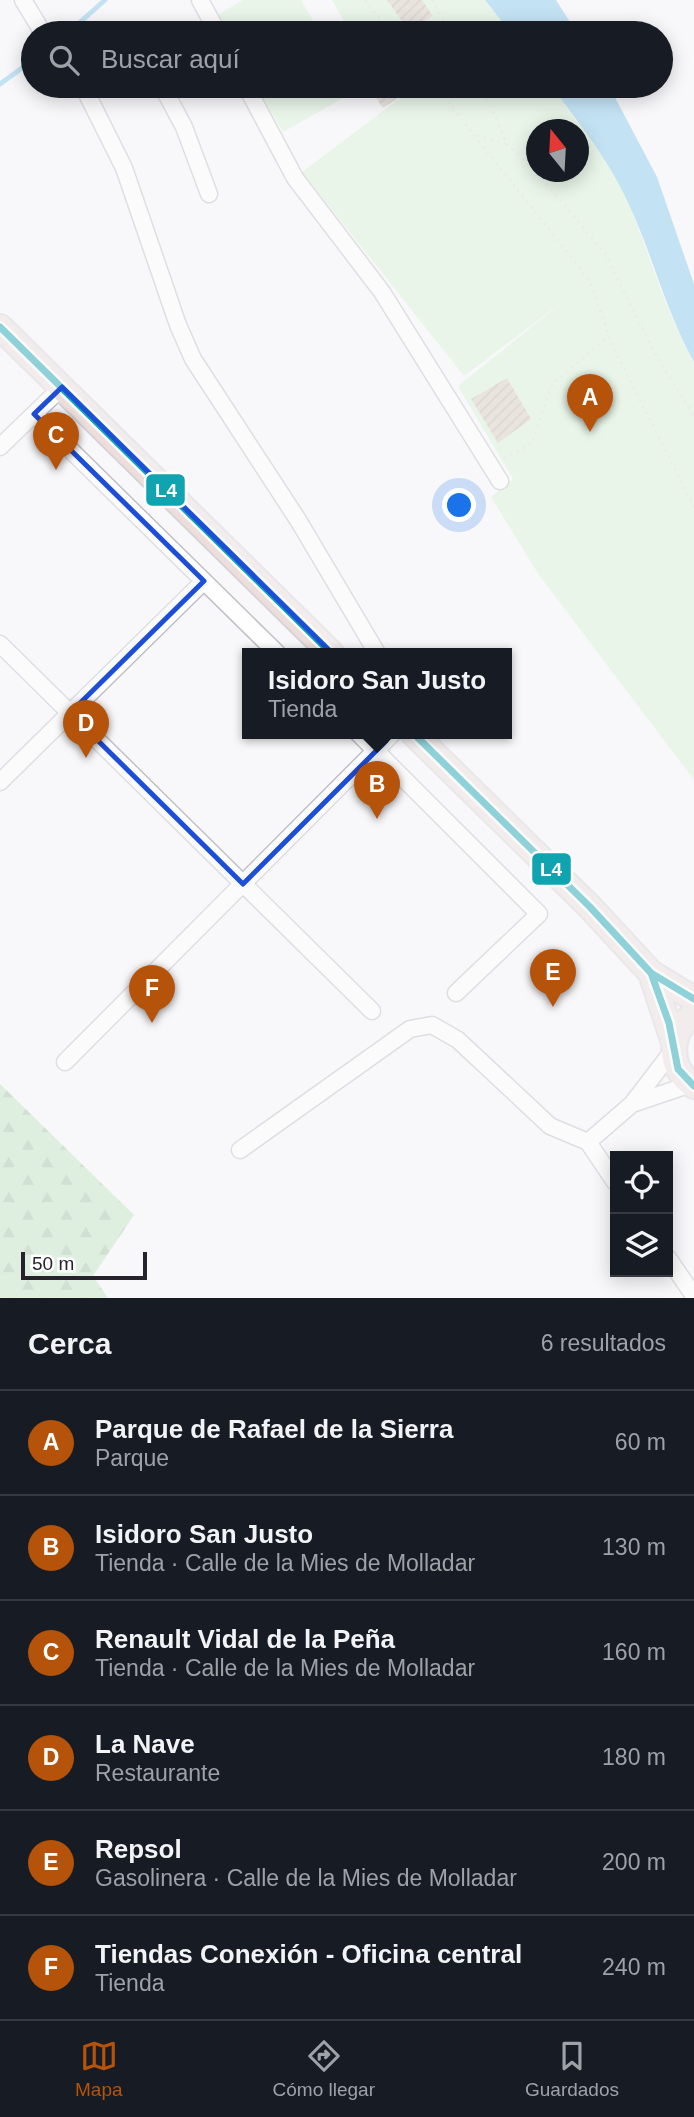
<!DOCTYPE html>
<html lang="es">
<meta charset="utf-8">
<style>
body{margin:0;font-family:Arial,sans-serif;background:#242831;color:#f1f3f6}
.controls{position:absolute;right:21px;bottom:21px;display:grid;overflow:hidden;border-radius:0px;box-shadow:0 4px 18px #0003}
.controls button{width:63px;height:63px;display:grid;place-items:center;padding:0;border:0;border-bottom:2px solid #363941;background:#171b24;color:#f1f3f6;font:35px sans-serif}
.compass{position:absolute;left:526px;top:119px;width:63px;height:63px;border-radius:50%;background:#171b24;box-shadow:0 4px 18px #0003;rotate:342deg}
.scale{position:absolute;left:21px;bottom:18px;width:126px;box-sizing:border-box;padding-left:7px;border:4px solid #26232d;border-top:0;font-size:19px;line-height:24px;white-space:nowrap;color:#26232d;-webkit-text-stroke:5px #fff;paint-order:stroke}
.you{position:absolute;left:460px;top:506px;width:24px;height:24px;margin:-18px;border:5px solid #fff;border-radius:50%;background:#1a73e8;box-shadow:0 0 0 10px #1a73e833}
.badge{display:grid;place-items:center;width:46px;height:46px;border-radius:50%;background:#b45309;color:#fff;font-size:23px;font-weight:700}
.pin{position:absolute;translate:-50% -58px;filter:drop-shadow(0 2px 4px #0008)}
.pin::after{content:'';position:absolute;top:37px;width:24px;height:21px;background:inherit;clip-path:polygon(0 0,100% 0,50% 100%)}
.popup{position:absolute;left:242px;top:648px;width:270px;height:91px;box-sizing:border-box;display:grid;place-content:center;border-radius:0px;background:#171b24;filter:drop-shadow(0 2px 5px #0005);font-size:23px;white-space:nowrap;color:#9ea1a6}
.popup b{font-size:26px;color:#f1f3f6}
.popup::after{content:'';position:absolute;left:50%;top:100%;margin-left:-14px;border:14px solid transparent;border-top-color:#171b24}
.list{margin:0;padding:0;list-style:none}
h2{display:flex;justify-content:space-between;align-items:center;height:91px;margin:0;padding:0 28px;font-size:30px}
h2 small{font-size:23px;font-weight:400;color:#9ea1a6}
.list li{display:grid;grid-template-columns:46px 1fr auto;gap:21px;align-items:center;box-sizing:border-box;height:105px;padding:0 28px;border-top:2px solid #363941}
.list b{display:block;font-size:26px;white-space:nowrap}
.list p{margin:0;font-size:23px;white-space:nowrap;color:#9ea1a6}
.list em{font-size:23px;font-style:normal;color:#9ea1a6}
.icon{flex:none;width:38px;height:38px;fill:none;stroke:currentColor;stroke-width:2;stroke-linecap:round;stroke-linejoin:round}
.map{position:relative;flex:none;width:694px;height:1298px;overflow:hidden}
.search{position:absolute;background:#171b24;box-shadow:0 4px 18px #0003;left:21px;right:21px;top:21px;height:77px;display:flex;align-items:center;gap:18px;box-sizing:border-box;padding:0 24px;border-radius:38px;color:#9ea1a6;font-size:26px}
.sheet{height:721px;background:#171b24}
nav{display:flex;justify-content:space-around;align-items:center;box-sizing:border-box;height:98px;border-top:2px solid #363941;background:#171b24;font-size:19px;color:#9ea1a6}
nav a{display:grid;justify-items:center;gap:4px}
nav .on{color:#b45309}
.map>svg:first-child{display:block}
.green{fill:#d8f2d6;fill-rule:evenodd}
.forest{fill:url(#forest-firs)}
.water{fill:#83caed}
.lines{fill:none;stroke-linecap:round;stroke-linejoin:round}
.stream{stroke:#83caed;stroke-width:5}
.building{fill:url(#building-hatch)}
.minor-casing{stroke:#c2bfc6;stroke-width:19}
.highway-casing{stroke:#d5d4d8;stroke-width:28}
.path{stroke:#dadadb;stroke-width:2.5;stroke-dasharray:2 5;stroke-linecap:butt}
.minor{stroke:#fefefe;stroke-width:16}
.highway{stroke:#eddedb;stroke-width:24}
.bus-1-casing{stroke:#fff;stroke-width:12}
.bus-1{stroke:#10a3b0;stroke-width:7}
.marked{fill:none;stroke:#1d4ed8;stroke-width:5;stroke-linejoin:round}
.line-badge{stroke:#fff;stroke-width:2.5}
.badge-label{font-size:19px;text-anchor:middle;font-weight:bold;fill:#fff}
</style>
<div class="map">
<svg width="694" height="1298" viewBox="0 0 694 1298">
<defs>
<pattern id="forest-firs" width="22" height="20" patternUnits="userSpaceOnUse" patternTransform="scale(1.75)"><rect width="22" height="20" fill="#c0e4bf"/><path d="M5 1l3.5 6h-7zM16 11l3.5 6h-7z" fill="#a5c3a4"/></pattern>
<pattern id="building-hatch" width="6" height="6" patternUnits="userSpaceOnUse" patternTransform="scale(1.75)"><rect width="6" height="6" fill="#d9cdbf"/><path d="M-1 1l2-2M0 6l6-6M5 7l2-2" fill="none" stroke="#bab0a4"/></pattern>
</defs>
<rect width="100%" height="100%" fill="#f8f7fa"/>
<path class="green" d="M243,0H301L320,33H226L216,16Z
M332,0H485L511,33H351Z
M256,86H350L354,92L283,132Z
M416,86H551C577,121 608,157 626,198C650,252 664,310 694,362V780L539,575L491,497L513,479L458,386L565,300L464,376L302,172ZM536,130H578V172H536Z"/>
<path class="forest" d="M0,1084L134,1215L93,1276L108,1298H0Z"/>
<path class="water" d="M485,0H556L577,33H511Z
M551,86H609L657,177L694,284V362C666,312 654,259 630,207C611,163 580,124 551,86Z"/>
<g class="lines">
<path class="stream" d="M68,33L105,0
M0,84L33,60"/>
</g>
<path class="building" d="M387,0H422L433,16L409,31Z
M368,86H415L383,108Z
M507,378L531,419L498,443L471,399Z"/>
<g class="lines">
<g class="minor-casing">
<path id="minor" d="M23,0L43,33
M200,0L218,33
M83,86L124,168L178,325L193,359L298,520L377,653
M162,86L184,127L209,194
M246,86L295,178L382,292L500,481
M34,414L277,653
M0,447L62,387
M0,644L372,1011
M358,733L539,914L456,993
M0,782L204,581
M65,1062L393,733
M635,1103L691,1084
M588,1142L615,1182
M240,1150L410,1029L432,1025L458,1040L550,1126L588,1142L632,1104L674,1049
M668,1258L694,1296"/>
</g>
<g class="highway-casing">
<path id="highway" d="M0,327L331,653
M413,733L590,907L651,973L694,999
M651,973L674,1043
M694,1014C668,1033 667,1067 694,1086"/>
</g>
<path class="path" d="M365,0L392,33
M432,0L451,33
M435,86L590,281L613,347L694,507
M482,86L507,144L539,175L604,252L657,357L694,416
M477,135L507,144
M504,458L531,444L552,385L609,336"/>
<use href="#minor" class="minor"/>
<use href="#highway" class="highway"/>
<g class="bus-1-casing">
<path id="bus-1" d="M0,327L331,653
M413,733L590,907L651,973L694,999
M651,973L669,1023L678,1069L694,1086"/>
</g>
<use href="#bus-1" class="bus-1"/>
</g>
<path d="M0 0H694V1298H0ZM62,387L399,719L386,741L243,884L70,713L204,581L34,414Z" fill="#f8f7fa" fill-opacity=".55" fill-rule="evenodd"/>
<path class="marked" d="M62,387L399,719L386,741L243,884L70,713L204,581L34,414Z"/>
<g class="line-badge">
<rect x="145" y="473" width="41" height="34" rx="7" fill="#10a3b0"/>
<rect x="531" y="852" width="41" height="34" rx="7" fill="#10a3b0"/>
</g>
<g class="badge-label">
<text x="166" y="497">L4</text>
<text x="551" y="876">L4</text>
</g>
</svg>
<div class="controls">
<button><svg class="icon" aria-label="locate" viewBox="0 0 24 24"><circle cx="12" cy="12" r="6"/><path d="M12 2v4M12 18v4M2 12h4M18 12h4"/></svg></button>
<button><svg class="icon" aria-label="layers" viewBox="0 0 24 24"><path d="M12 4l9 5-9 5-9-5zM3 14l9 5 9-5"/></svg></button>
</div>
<svg class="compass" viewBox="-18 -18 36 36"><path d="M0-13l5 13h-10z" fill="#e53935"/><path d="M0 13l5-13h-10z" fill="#9ea1a6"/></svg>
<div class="scale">50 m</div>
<div class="you"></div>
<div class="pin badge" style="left:590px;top:432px">A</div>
<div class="pin badge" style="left:377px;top:819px">B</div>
<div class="popup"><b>Isidoro San Justo</b>Tienda</div>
<div class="pin badge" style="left:56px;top:470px">C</div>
<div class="pin badge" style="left:86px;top:758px">D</div>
<div class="pin badge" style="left:553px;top:1007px">E</div>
<div class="pin badge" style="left:152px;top:1023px">F</div>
<div class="search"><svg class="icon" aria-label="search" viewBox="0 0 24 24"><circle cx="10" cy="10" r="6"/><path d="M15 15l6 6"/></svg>Buscar aquí</div>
</div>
<section class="sheet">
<h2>Cerca<small>6 resultados</small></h2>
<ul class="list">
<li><span class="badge">A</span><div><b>Parque de Rafael de la Sierra</b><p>Parque</p></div><em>60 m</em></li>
<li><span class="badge">B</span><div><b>Isidoro San Justo</b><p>Tienda · Calle de la Mies de Molladar</p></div><em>130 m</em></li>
<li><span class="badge">C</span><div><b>Renault Vidal de la Peña</b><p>Tienda · Calle de la Mies de Molladar</p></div><em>160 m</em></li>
<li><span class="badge">D</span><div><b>La Nave</b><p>Restaurante</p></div><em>180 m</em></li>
<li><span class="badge">E</span><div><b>Repsol</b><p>Gasolinera · Calle de la Mies de Molladar</p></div><em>200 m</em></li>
<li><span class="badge">F</span><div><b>Tiendas Conexión - Oficina central</b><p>Tienda</p></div><em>240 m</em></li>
</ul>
</section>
<nav>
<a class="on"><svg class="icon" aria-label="map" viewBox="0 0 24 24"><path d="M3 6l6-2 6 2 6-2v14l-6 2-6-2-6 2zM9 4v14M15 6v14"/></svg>Mapa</a>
<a><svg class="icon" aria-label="directions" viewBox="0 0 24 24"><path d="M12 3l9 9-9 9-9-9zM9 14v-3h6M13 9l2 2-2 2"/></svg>Cómo llegar</a>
<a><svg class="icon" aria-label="saved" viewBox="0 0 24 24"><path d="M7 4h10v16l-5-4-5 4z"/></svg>Guardados</a>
</nav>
